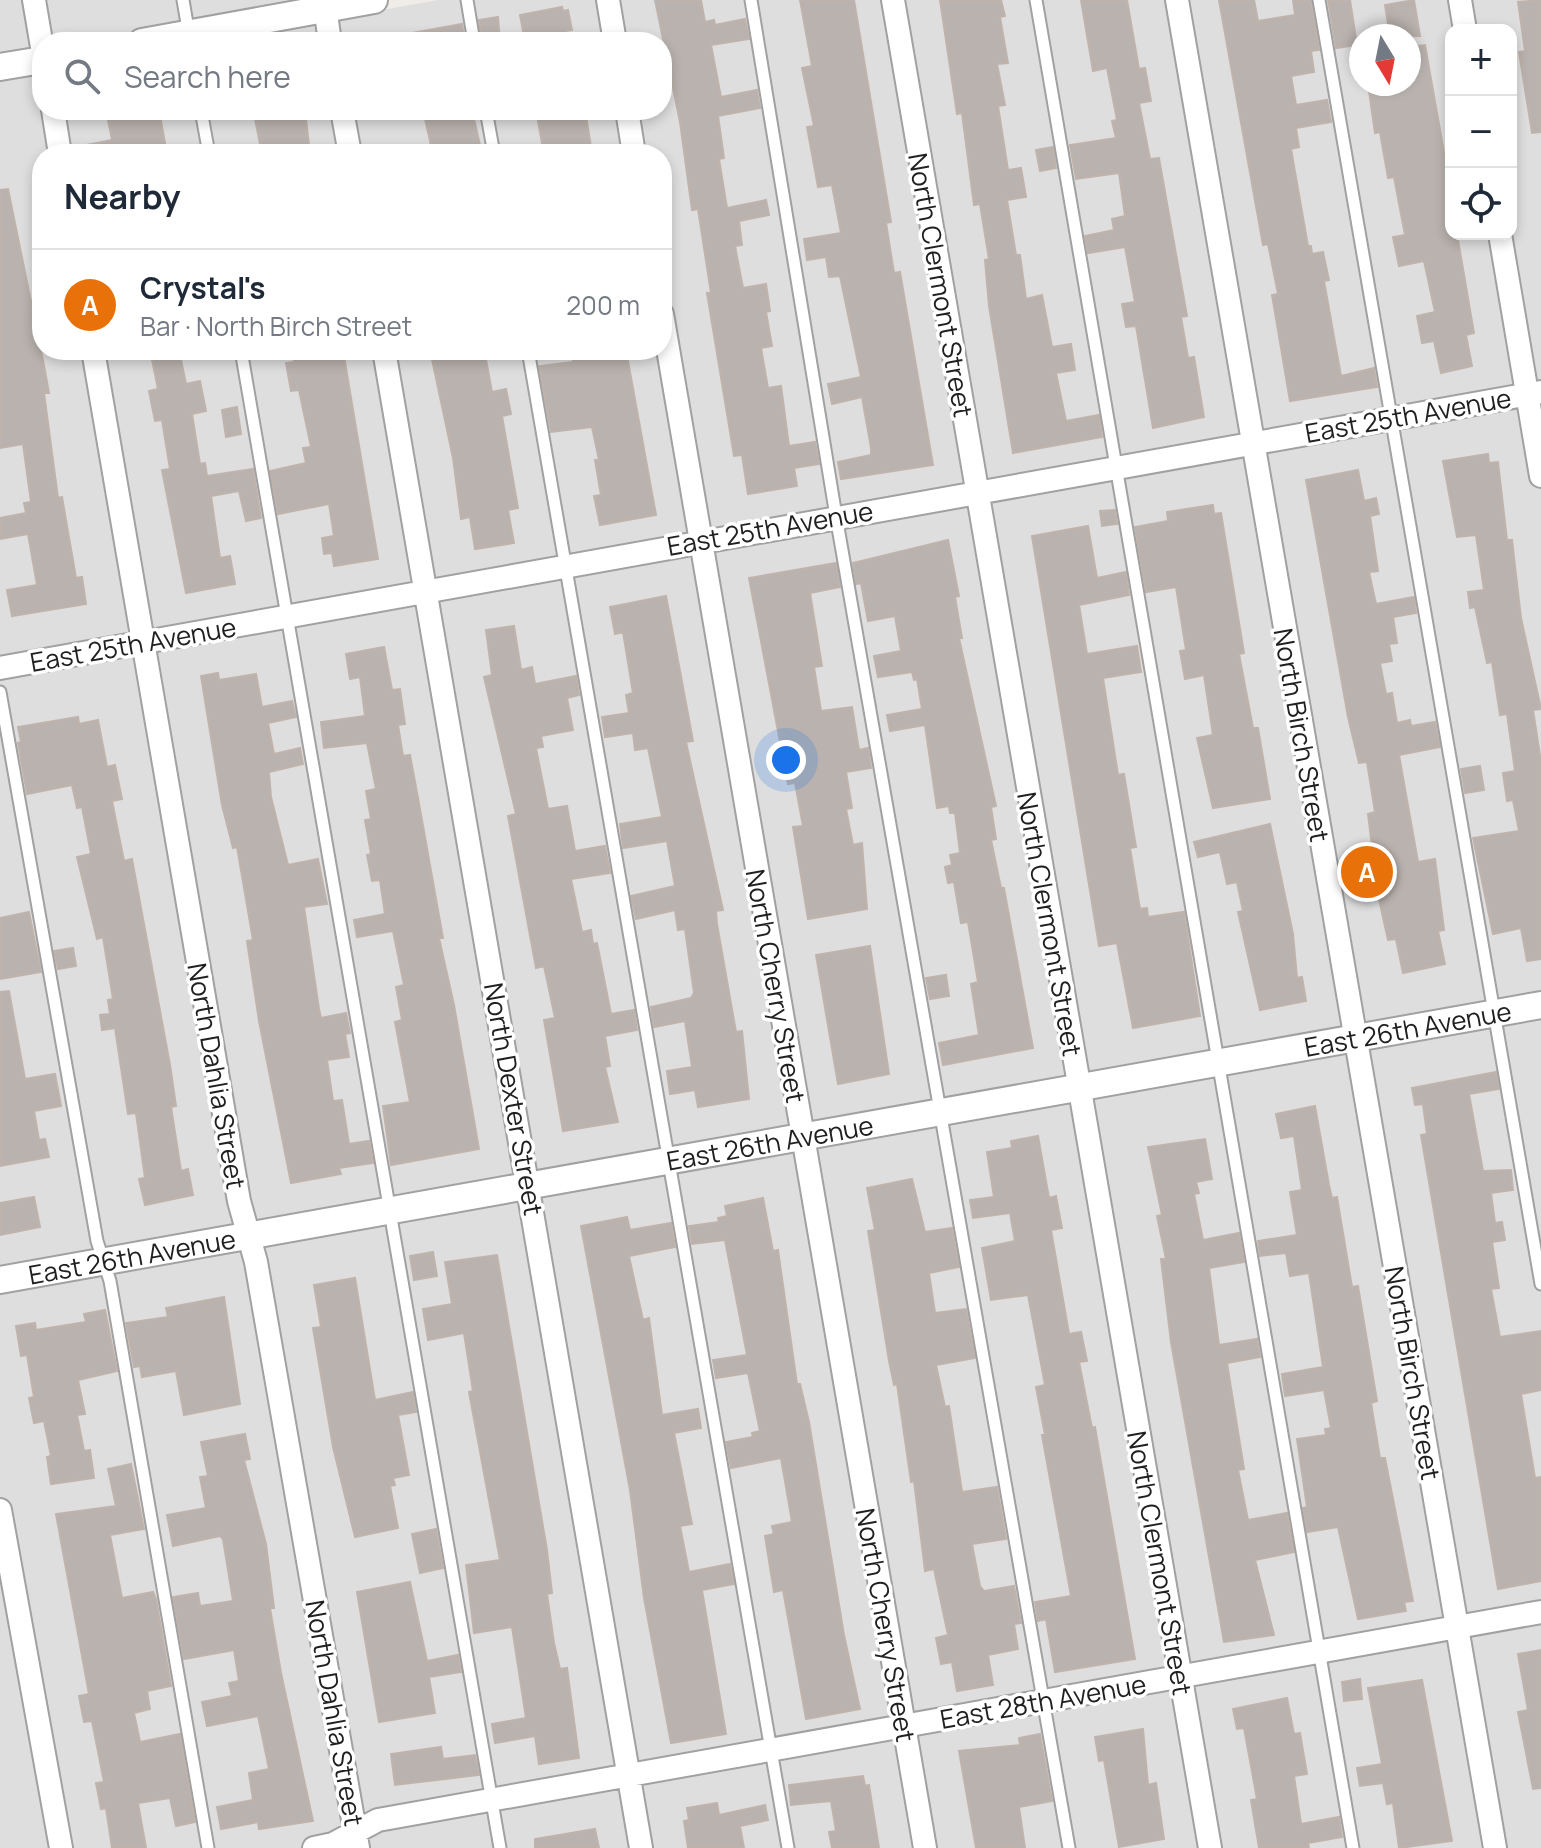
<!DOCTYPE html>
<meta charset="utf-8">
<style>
body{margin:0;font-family:Manrope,sans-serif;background:#f2f2f3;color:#1f2937}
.controls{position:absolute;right:24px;top:24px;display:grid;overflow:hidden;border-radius:16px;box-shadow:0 4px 12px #0003}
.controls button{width:72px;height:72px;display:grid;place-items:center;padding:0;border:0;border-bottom:2px solid #e0e1e3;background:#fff;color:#1f2937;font:40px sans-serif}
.compass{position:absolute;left:1349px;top:24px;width:72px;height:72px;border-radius:50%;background:#fff;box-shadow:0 4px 12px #0003;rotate:170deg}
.you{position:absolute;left:786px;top:760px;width:28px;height:28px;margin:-20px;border:6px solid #fff;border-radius:50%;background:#1a73e8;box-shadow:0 0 0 12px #1a73e833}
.badge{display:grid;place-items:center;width:52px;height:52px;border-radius:50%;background:#b91826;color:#fff;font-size:26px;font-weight:700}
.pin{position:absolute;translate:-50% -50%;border:4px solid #fff;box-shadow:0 2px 8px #0006}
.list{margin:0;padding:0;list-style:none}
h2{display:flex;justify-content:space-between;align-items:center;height:104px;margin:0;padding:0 32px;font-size:34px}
h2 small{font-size:26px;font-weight:400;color:#747a83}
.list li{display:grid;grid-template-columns:52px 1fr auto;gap:24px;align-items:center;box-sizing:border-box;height:112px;padding:0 32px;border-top:2px solid #e0e1e3}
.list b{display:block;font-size:30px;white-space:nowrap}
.list p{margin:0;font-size:26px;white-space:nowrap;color:#747a83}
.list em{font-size:26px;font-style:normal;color:#747a83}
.icon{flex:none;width:44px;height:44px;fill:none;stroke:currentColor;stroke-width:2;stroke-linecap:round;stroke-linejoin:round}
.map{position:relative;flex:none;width:1541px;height:1848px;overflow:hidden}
.search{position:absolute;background:#fff;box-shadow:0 4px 12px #0003;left:32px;top:32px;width:640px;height:88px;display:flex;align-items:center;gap:20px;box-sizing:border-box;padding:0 28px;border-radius:32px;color:#747a83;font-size:30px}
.panel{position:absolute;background:#fff;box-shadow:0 4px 12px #0003;left:32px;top:144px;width:640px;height:216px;border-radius:32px}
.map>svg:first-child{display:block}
.residential{fill:#dedede;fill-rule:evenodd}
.building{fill:#b9b2ae;stroke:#c0b3ac;stroke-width:2}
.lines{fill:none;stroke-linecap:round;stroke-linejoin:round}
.service-casing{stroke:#a1a1a1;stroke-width:15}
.minor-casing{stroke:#a1a1a1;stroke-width:26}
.tertiary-casing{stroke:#a1a1a1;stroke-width:30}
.service{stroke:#fff;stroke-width:11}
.minor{stroke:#fff;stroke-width:22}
.tertiary{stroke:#fff;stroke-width:26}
.labels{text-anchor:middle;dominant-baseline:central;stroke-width:7;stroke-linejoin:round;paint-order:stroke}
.street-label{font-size:26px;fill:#202020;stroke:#fff}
</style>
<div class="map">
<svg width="1541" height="1848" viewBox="0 0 1541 1848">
<rect width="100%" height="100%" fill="#f0ede8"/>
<path class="residential" d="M0,0H309L74,42H42V48L0,55Z
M438,0H1541V1848H0V78L42,71V110H662V42H203ZM1451,30H1511V234H1451ZM1361,36H1409V84H1361ZM42,154H662V350H42Z"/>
<path class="building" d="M655,0H701L705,22L714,20L715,25L745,19L749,39L711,45L721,97L757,90L760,108L718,116L724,158L719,159L727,208L766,200L769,215L739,221L742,245L735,246L743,288L766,284L770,311L766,312L772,346L761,348L768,388L781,386L789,446L815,442L819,464L794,468L797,486L748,494L742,455L734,456L707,293H711L698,209L692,210L680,122Z
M800,0H854L891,222L886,223L894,273L900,272L933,465L841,479L838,462L871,455V448L862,397L832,404L828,384L861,377L840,276L829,277L826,257L807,260L804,239L841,233L832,185L818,187L807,127L814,126L802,68L812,66Z
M940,0H1001L1005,16L1000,17L1008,63L997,64L1005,105L998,106L1008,170L1021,168L1026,197L1007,200L1016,255H1020L1026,299L1042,295L1052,347L1071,344L1075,370L1056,373L1066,421L1099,415L1102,437L1013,453L989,306L985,260L989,259L980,204L974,205L962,113L957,114Z
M1081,0H1127L1139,69L1145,68L1151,101L1139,103L1150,159L1159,158L1187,316L1181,317L1188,358L1194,357L1204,417L1153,428L1136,326L1126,327L1122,304L1135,302L1125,247L1088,253L1085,236L1114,230L1112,219L1125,216L1119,173L1076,179L1070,145L1116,138L1112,121L1117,120L1107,68L1093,71Z
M1219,0H1254L1258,21L1295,15L1293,0H1311L1319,50L1311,51L1314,72L1291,76L1296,105L1327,100L1331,122L1296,128L1299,147L1291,149L1308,246H1311L1312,254L1323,252L1329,280L1324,281L1341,376L1374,368L1377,387L1290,401L1272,295L1278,294L1268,244L1263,245Z
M1328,0H1350L1357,45L1336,48Z
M1414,0L1420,36H1390L1385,5Z
M1541,0V132L1532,133L1519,52L1525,51L1518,2Z
M562,7L563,11L568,10L572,30L566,31V35L525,42L520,15Z
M498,17L500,42H482L479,20Z
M462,24L465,42H406V34Z
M1425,45L1451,192V234H1457L1474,333L1466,335L1472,366L1441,373L1434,341L1422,343L1417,316L1435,312L1424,261L1399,266L1393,237L1405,235L1394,177L1388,178L1380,132L1375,133L1368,84H1409V47Z
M106,110H159L167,154H81V146L112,140Z
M276,110H305L310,154H262L254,114Z
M423,110H472L482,154H463L461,148L433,154Z
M536,110H585L591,147L544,154Z
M1053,147L1056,168L1040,171L1036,150Z
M8,189L43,360L49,393H44L58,498L62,497L76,578L82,577L86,604L12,616L7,590L37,585L28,534L0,539V518L26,513L24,503L31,502L23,444L0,448V190Z
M150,350H179L186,384L200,381L206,411L192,414L200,464L205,463L207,476L253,469L261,518L246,521L239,491L211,496L220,558L230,556L235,584L186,593L162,470L170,469L162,420L155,421L149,391L158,389Z
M292,350H343L378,559L334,566L332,553L324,554L322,538L334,536L329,504L278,514L270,471L306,463L303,448L311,447L299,390L291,391L286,363L294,362Z
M430,350H481L485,354L492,392L506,389L511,414L502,416L518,508L508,510L514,543L475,549L470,517L461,519L453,458Z
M571,350H626L656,515L600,525L594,496L601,495L595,460H599L592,427L551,432L539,366L573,362Z
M237,407L241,434L226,437L222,410Z
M1488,454L1489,463L1498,462L1507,540H1512L1521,618L1541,709L1533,710L1541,762V959L1527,961L1521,928L1493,934L1473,838L1519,831L1513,800L1507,801L1503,773L1515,771L1507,714L1500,715L1492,662L1487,663L1475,607L1470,608L1468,592L1484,590L1476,535L1457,537L1443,461Z
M1358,470L1364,501L1376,498L1379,514L1370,516L1378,571L1369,572L1376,604L1414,597L1416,613L1393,617L1397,643L1389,644L1392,661L1380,663L1386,694L1392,693L1397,723L1410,720L1411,726L1435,722L1440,747L1399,755L1418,862L1435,859L1444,930L1438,931L1445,964L1403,973L1396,939L1388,940L1378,895L1368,814L1375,812L1367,762L1359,763L1348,717L1306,480Z
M1213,505L1214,514L1221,513L1244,653L1239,654L1253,728H1258L1270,799L1213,808L1197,738L1213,735L1204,675L1185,679L1180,651L1186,650L1176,587L1146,592L1135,527L1168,521L1167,512Z
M1115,510L1117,524L1102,526L1100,511Z
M1088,526L1097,578L1126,572L1129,595L1079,605L1087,654L1137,646L1141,672L1103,678L1118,775L1124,774L1136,847L1130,848L1140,909L1147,908L1148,917L1184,912L1200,1016L1133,1028L1117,943L1099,946L1032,536Z
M948,540L959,596L955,597L962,638H959L996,806L991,807L996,839L991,840L1001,888H1004L1033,1048L943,1065L939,1043L979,1035L971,984L978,982L968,922L961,923L954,882L948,883L945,867L952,865L950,855L960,853L955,813H950L949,806L937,808L925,725L890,731L887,715L922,709L917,679L914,680L912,672L878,677L874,656L901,651L895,616L868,621L861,583L856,584L853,563Z
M836,563L840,587L810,593L822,666L814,667L821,711L852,707L859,750L868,748L871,768L846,772L852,808L846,809L853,845L862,843L867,909L808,919L793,827L803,826L795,783L788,784L749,578Z
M666,596L693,741L686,742L723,910L716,911L717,924L736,1032L742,1031L749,1099L698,1107L695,1090L670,1094L667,1071L692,1067L685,1021L654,1027L651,1007L691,998L694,993L685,929L678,930L675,910L636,919L631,896L675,886L667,841L623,848L620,824L662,817L648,748L635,750L633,733L605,737L602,717L629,713L626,695L633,693L623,632L615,634L610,607Z
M514,626L521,670L532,667L535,684L576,676L579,695L567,698L573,730L541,736L543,747L536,748L548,809L567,806L575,851L605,846L610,873L571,879L582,932L591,930L593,944L597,943L611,1014L634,1010L637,1030L605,1036L610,1066L605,1067L618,1122L563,1131L544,1020L555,1018L544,966L536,968L508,816L516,814L484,677L492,675L486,630Z
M384,647L392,690L400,689L405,724L398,725L403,756L410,755L418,798L443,938H439L454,1005L479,1149L391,1165L383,1106L410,1102L395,1022L402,1020L396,987L404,985L393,931L357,937L354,920L385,914L380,880L372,881L367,855L371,854L365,820L371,819L366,791L376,789L367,743L324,748L321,722L365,716L360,677L350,679L346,654Z
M218,673L219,680L256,674L262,707L292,701L296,717L268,723L274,754L300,748L303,764L269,772L271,797L288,865L318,859L327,904L304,907L319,1009L321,1018L346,1013L350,1033L345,1034L349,1057L327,1060L333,1101L342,1100L349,1144L369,1141L373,1163L339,1168L341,1174L291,1183L259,1021L247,941L253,940L237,847L233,848L222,805L201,676Z
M78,717L79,724L98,720L107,767L115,765L122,799L112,801L124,861L132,859L170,1065L176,1106L171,1107L181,1171L188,1169L193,1195L145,1205L139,1179L145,1178L136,1113L128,1114L115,1028L102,1030L100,1015L110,1014L108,1000L113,999L103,937L97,939L77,857L91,854L82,807L77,808L72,785L27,794L18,743L21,742L18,727Z
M1480,766L1484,790L1465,793L1461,769Z
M1270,824L1293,934L1297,978L1302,977L1306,1001L1260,1010L1238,912L1243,911L1237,882L1227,884L1220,852L1198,857L1194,842Z
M29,912L41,972L0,979V918Z
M870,946L889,1074L838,1084L816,955Z
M73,948L76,966L58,969L54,951Z
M946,975L949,996L930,999L926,978Z
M9,991L25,1079L55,1074L61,1106L34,1111L39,1140L45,1139L49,1157L0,1166V992Z
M1496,1072L1499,1089L1469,1094L1483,1171L1511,1170L1513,1190L1491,1193L1495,1223L1502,1222L1505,1240L1492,1242L1499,1288L1491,1289L1500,1337L1541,1331V1390L1521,1394L1535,1478L1541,1477V1581L1498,1589L1421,1135L1427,1134L1423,1104L1415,1105L1412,1088Z
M1315,1106L1329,1185L1332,1198L1337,1197L1352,1287L1358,1286L1377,1401L1371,1403L1380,1458H1385L1413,1601L1404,1602L1406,1611L1358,1619L1338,1527L1307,1532L1303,1508L1307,1507L1297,1439L1326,1435L1325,1429L1331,1428L1324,1390L1285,1396L1282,1374L1323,1367L1309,1273L1290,1276L1286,1253L1260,1256L1258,1241L1297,1235L1290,1192L1302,1190L1294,1136L1281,1138L1276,1114Z
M1038,1136L1049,1198L1056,1196L1062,1228L1051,1230L1069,1334L1081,1332L1087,1361L1079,1362L1092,1428L1095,1427L1135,1659L1055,1672L1046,1619L1038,1621L1035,1602L1071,1596L1042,1435H1045L1036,1387L1045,1385L1028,1295L991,1300L982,1248L1015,1241L1010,1213L973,1218L970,1200L994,1197L987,1152L1012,1148L1011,1141Z
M1205,1139L1212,1179L1196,1182L1199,1193L1194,1194L1203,1240L1239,1233L1244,1262L1209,1268L1219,1345L1257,1339L1260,1357L1227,1363L1244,1469L1238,1470L1248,1520L1287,1513L1294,1552L1255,1560L1274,1635L1224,1642L1171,1342L1161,1259H1166L1157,1216L1162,1215L1148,1147Z
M912,1179L925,1232L952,1228L959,1267L929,1273L935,1313L966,1309L975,1358L936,1365L945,1407L949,1406L962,1492L997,1487L1006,1539L972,1544L980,1586L984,1591L1014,1586L1021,1623L1014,1624L1018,1649L988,1655L993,1685L957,1691L952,1662L941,1664L936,1638L948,1635L934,1569L925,1571L914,1481L911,1482L897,1384L894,1385L889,1361L868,1231L875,1230L867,1188Z
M34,1197L40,1227L0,1235V1203Z
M763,1198L773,1251L778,1250L797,1384H800L809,1422L844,1635L860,1709L806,1719L783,1590L774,1592L765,1536L774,1534L772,1526L792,1522L781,1458L731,1468L726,1442L753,1437L752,1433L760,1431L748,1373L716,1378L713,1360L747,1355L725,1240L692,1244L689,1226L719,1222L718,1218L727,1216L725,1206Z
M627,1217L630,1230L671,1223L675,1247L629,1256L643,1320L649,1318L662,1415L698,1409L701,1428L674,1433L692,1524L680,1526L689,1572L730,1564L734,1584L702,1590L726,1734L671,1743L644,1598L630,1490L581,1226Z
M433,1252L437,1276L414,1280L410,1256Z
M497,1255L547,1550L552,1593L547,1594L554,1643L560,1669L567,1668L579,1758L539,1764L535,1736L495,1743L492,1724L526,1718L512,1627L474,1633L466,1565L500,1560L469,1392L473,1391L464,1333L428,1340L423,1309L452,1304L445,1262Z
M355,1278L375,1400L413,1392L416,1412L398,1415L409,1475L393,1478L395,1485L390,1486L398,1528L355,1537L333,1447L313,1328L321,1327L314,1285Z
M224,1297L240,1404L184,1415L176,1371L142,1377L140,1366L134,1367L126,1323L168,1317L166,1308Z
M105,1310L117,1371L78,1380L85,1414L77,1415L84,1451L90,1450L94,1478L51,1484L47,1457L51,1456L44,1421L34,1423L29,1398L34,1397L27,1355L21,1356L16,1326L35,1323L36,1330L86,1322L84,1314Z
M245,1434L250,1459L244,1460L266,1544L274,1608H270L281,1673L313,1821L259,1829L258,1822L221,1829L217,1807L253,1800L249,1773L269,1769L258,1716L207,1726L202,1702L232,1696L229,1683L239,1681L234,1650L184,1659L173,1597L198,1593L200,1606L233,1601L223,1539L220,1536L173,1546L167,1515L206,1508L200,1477L208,1476L201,1442Z
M131,1464L144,1529L110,1535L122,1598L153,1592L156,1599L171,1686L147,1691L150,1709L134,1713L140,1742L180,1734L195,1822L176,1826L170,1798L138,1803L146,1848H112L106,1808L101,1809L96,1783L104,1782L92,1721L84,1722L79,1696L89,1694L56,1514L116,1506L108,1469Z
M436,1529L443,1568L420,1573L412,1534Z
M410,1582L427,1661L458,1655L461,1672L429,1677L435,1713L379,1722L357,1592Z
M1541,1650V1788L1533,1789L1518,1712L1528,1710L1518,1654Z
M1360,1679L1362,1699L1344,1701L1342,1682Z
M1422,1680L1452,1841L1399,1848L1393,1803L1387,1804L1383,1783L1360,1786L1357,1768L1382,1764L1368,1688Z
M1287,1698L1294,1734L1300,1733L1307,1774L1294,1776L1301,1824L1339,1817L1342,1837L1308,1843L1309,1848H1259L1251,1800L1257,1799L1244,1728L1237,1729L1233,1709Z
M1143,1729L1148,1785L1156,1783L1164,1839L1119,1847L1104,1760L1099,1761L1095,1737Z
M1040,1734L1052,1801L1019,1807L1025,1848H976L959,1751L1020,1745L1019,1738Z
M441,1747L443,1759L475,1755L479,1775L395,1785L391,1754Z
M863,1776L865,1786L869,1785L879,1848H832L829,1832L836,1831L831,1801L791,1805L789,1785Z
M717,1803L719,1815L765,1805L768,1820L740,1826L744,1848H688L684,1821L689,1820L687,1808Z
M595,1829L599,1848H535V1839Z"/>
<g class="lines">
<g class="service-casing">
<path id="service" d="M183,0L189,35
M467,0L474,42
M751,0L836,516L1069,1848
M1036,0L1353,1848
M1319,0L1541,1284
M201,110L209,154
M486,110L494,154
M241,350L500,1848
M528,350L788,1848
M0,692L97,1241L110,1281L208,1848"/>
</g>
<g class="minor-casing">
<path id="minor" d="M34,0L42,47
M324,0L330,42
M608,0L615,42
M893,0L1210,1848
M1177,0L1495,1848
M1460,0L1465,30
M53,110L60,154
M342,110L350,154
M627,110L634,154
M1500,234L1541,476
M662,314L925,1848
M93,350L239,1201L256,1262L358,1848
M384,350L641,1848
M0,668L1541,392
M0,1510L61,1848
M314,1848L333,1844L378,1820L1541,1612"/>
</g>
<g class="tertiary-casing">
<g id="tertiary">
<path d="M142,42L374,0"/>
<path d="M0,67L42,60"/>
<path id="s1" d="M0,1280L1541,1005"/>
</g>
</g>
<use href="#service" class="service"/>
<use href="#minor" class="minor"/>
<use href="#tertiary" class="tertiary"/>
</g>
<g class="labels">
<g class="street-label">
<text transform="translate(941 285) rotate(80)">North Clermont Street</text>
<text transform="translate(1408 415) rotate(-10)">East 25th Avenue</text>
<text transform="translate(770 528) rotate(-10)">East 25th Avenue</text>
<text transform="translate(133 644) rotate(-10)">East 25th Avenue</text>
<text transform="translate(1302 735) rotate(80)">North Birch Street</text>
<text transform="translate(1050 924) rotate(80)">North Clermont Street</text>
<text transform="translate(776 986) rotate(80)">North Cherry Street</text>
<text stroke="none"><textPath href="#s1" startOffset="1430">East 26th Avenue</textPath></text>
<text transform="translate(217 1076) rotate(80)">North Dahlia Street</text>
<text transform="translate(514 1099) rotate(80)">North Dexter Street</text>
<text stroke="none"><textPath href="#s1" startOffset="782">East 26th Avenue</textPath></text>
<text stroke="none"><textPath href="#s1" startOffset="134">East 26th Avenue</textPath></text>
<text transform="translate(1413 1373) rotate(80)">North Birch Street</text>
<text transform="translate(1160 1563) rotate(80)">North Clermont Street</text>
<text transform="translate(886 1625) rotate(80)">North Cherry Street</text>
<text transform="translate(1043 1701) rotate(-10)">East 28th Avenue</text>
<text transform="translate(335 1713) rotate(80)">North Dahlia Street</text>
</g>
</g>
</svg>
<div class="controls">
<button>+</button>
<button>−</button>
<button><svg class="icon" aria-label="locate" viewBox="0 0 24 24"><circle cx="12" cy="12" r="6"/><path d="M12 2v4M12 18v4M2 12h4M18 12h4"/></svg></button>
</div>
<svg class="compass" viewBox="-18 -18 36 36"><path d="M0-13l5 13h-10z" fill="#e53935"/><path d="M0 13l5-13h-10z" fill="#747a83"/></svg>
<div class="you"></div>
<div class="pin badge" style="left:1367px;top:872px;background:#e8710a">A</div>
<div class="search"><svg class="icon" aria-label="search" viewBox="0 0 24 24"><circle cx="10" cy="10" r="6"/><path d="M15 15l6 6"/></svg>Search here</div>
<section class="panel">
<h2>Nearby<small></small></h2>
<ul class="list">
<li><span class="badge" style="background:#e8710a">A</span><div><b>Crystal's</b><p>Bar · North Birch Street</p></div><em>200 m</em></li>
</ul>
</section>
</div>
